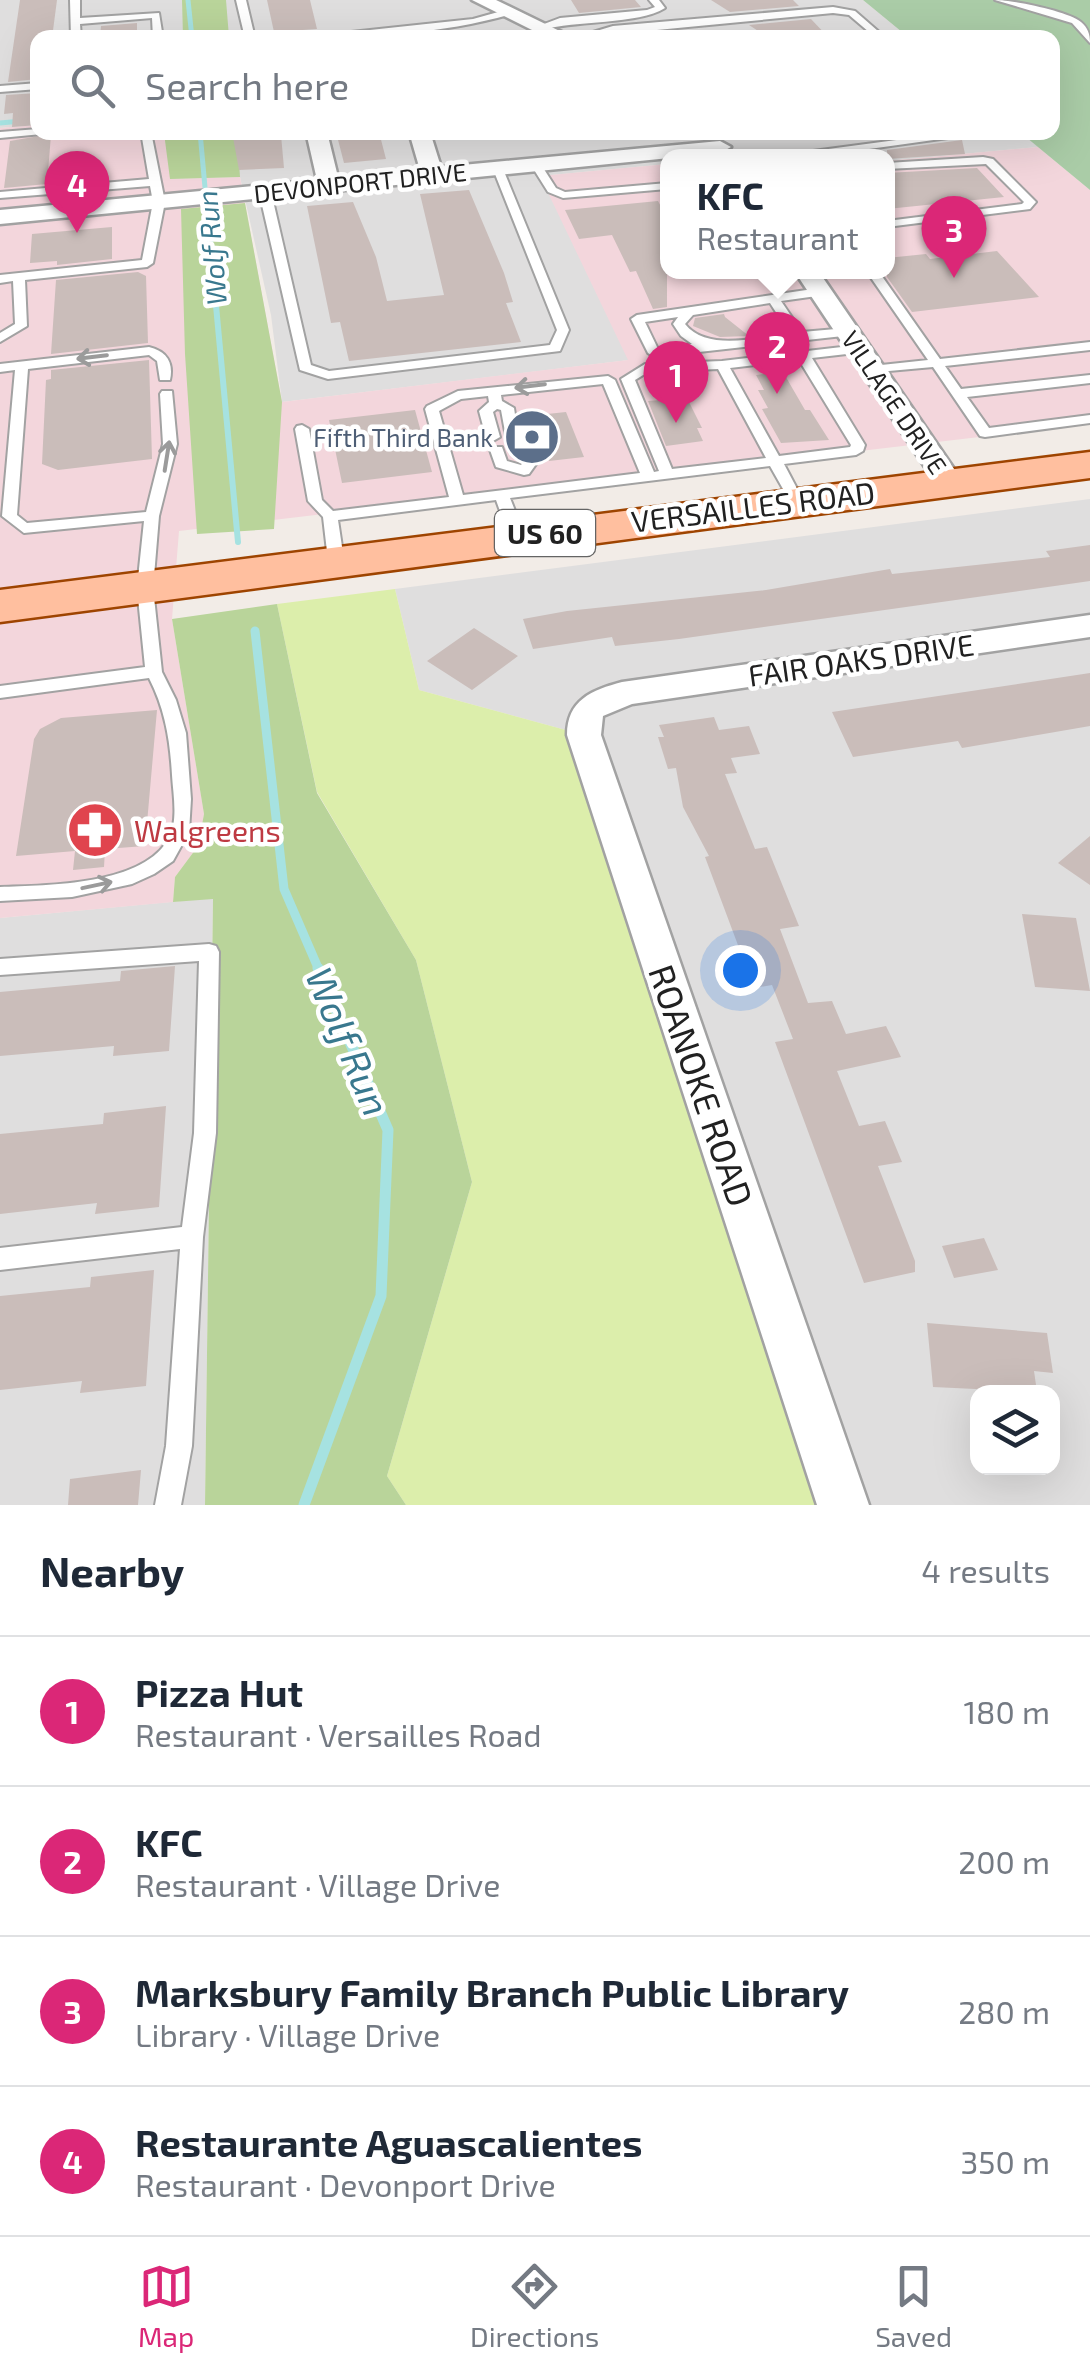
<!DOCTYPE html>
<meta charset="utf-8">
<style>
body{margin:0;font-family:"Exo 2",sans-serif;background:#f6f6f7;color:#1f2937}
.controls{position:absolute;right:30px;bottom:30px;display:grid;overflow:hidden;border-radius:20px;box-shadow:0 10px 40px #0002}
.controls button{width:90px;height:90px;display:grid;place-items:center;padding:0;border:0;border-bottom:2px solid #e0e1e3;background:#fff;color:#1f2937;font:50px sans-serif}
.you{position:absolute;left:740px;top:970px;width:35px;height:35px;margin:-25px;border:8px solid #fff;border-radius:50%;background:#1a73e8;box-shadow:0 0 0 15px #1a73e833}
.badge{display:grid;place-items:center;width:65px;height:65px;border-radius:50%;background:#db2777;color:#fff;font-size:32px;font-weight:700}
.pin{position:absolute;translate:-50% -82px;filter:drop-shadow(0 2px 5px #0008)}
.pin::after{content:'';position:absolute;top:52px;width:35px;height:30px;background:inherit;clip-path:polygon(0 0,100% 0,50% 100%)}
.popup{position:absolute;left:660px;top:149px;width:235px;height:130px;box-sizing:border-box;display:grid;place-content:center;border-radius:20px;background:#fff;filter:drop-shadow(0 2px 8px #0005);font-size:32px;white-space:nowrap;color:#747a83}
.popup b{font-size:38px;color:#1f2937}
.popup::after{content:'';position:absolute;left:50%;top:100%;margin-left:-20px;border:20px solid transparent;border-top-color:#fff}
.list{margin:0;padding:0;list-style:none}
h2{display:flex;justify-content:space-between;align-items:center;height:130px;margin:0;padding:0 40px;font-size:42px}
h2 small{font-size:32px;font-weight:400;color:#747a83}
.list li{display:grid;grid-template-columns:65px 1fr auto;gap:30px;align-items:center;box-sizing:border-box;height:150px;padding:0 40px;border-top:2px solid #e0e1e3}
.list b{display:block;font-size:38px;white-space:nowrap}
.list p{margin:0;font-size:32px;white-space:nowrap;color:#747a83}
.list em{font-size:32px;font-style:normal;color:#747a83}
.icon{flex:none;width:55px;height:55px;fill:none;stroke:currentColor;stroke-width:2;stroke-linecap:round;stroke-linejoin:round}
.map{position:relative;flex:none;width:1090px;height:1505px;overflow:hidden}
.search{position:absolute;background:#fff;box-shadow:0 10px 40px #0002;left:30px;right:30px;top:30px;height:110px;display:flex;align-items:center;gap:25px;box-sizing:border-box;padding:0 35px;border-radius:20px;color:#747a83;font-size:38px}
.sheet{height:730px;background:#fff}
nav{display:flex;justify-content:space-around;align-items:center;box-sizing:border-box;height:140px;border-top:2px solid #e0e1e3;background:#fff;font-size:28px;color:#747a83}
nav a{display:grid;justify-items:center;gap:5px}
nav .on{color:#db2777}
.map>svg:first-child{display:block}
.residential{fill:#dfdede;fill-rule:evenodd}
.commercial{fill:#f3d6dc}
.grass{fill:#dceeab}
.forest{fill:#b9d49a}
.cemetery{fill:#aacca7}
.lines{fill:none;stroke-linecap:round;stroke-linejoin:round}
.stream-far3{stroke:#a6e2e1;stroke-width:5}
.stream-far2{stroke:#a6e2e1;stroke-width:6}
.stream-far1{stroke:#a6e2e1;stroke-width:9}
.stream{stroke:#a6e2e1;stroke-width:11}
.building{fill:#cabdba}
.lane-casing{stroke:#a2a2a2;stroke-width:4}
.street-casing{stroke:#a2a2a2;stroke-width:5}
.primary-casing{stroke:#9e4400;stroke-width:5}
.lane{fill:#fff;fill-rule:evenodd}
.street{fill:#fff;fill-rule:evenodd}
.primary{fill:#ffbf9f;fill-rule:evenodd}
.oneway{stroke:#9b9b9b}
.labels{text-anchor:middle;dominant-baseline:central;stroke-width:9;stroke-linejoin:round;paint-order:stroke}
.far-street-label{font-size:25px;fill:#212121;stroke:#fff}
.far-service-label{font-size:25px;fill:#4e5e75;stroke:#fff;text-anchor:end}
.far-water-label{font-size:28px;font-style:italic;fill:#39788e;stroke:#fff}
.shield{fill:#fff;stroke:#646464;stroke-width:2.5}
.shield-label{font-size:28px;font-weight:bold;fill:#212121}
.street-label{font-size:30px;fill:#212121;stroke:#fff}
.health-label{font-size:30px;fill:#be3a42;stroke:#fff;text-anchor:start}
.near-street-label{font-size:35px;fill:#212121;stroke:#fff}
.near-water-label{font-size:38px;font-style:italic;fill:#39788e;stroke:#fff}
</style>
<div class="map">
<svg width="1090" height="1505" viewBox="0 0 1090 1505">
<rect width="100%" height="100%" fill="#f2ece7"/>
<path class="residential" d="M0,0H863L908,37L38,38L37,125L0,128Z
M1021,132L1038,147L887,161V156H667V164L541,176L629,360L282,402L271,315L240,177L170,179L164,133Z
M1090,499V1505H846L584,735L419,690L395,589ZM978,1392H1052V1468H978Z
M213,898L205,1505H0V918Z"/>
<path class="commercial" d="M37,125L38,132L164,133L171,179L240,177L282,402L628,360L540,176L667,164V272H887V161L1038,147L1090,190V424L179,531L172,619L204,814L198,846L175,877L173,902L0,918V128Z"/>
<path class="grass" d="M395,589L419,690L584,735L843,1505H406L387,1476L472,1182L416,960L317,792L277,604Z"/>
<path class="forest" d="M182,0H226L229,37H183Z
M164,133H237L240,177L170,179Z
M245,203L282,402L274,529L197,534L185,354L181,209Z
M277,604L317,793L416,960L472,1182L387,1476L406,1505H205L213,899L173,902L175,877L198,846L204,814L172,619Z"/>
<path class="cemetery" d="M863,0H1090V190L1021,133L1052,132V38L908,37Z"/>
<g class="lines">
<path class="stream-far3" d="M188,0L192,38
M0,123L22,121
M200,132L210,243"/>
<path class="stream-far2" d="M210,241L238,542"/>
<path class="stream-far1" d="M255,631L284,889L319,970"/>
<path class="stream" d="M304,1505L381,1296L388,1130L318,968"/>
</g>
<path class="building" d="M20,0H57L52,38H38V79L8,82Z
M267,0H310L317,29L274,32Z
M571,0H635L641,7L579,13Z
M711,0H793L799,6L730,12Z
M811,19L829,38H769L749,25Z
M137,23V38H100L101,26Z
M38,93V125L12,127L13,113L4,114L6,95Z
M232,132H278L281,135L284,168L239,170Z
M336,132H379L386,159L344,163Z
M45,135H51L47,184L4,188L10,141Z
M962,140L965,154L887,159V150Z
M977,168L1004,197L887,209V173Z
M469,190L504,273L513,302L506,303L521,342L349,361L340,322L331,323L307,206L353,202L376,257L387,301L444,295L420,194Z
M658,201L667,218V307L653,309L636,271L630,272L612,235L579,239L565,210Z
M112,227V259L57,265V261L30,263L32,234Z
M997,251L1039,297L912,312L887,277V258L926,254L930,259Z
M138,272L146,276L148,343L51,354L56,280Z
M724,314L725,317L749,336L720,337L693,326L695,318Z
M149,360L152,459L58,470L42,464L46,380L51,379V370Z
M783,372L805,410H810L829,440L781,443L762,409L768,408L758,390H764L756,375Z
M687,398L702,428H697L703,441L666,446L648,401Z
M415,410L432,472L342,483L329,420Z
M566,412L584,457L549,461L545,449L539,450L536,443L527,439L519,417Z
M1090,545V581L679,639L615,646L612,637L533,649L523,619L567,611L766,590L890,569L892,574L1050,557L1046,551Z
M474,628L518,656L472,690L427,661Z
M1090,673V726L962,748L958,741L853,757L832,712Z
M157,710L145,846L105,849L104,867L73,870L75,851L16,856L34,739L40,729L61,718Z
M714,717L719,730L749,726L760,754L731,758L737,773L725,774L755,849L767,847L799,926L780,929L808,1003L832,1001L846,1034L886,1026L901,1057L837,1071L859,1126L885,1121L902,1162L878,1166L915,1261V1272L864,1283L775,1042L793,1039L772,985L754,988L705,857L709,856L683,807L676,768L668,769L658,737H664L659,725Z
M1090,836V885L1058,863Z
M1022,914L1076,918L1090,991L1035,987Z
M175,966L169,1051L113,1056L114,1046L0,1056V992L120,981L121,971Z
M166,1106L159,1207L95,1214L97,1203L0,1214V1134L103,1124L104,1113Z
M984,1238L998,1270L954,1278L942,1246Z
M154,1270L146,1386L80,1393L82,1381L0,1390V1296L90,1287L91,1277Z
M927,1323L1047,1333L1053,1373L1034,1371L1037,1392L933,1387Z
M141,1470L138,1505H68L70,1479Z"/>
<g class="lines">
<g class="lane-casing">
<path id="lane" d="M70,0H80V18L159,13L163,38H153L152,18L80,24L81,38H71Z
M236,0H246L255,38H245Z
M649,0H659L665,8C638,25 576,20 541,30L536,27L560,18L647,10L655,7Z
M995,0C1013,0 1068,11 1081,22C1088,28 1090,34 1090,43L1072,23Z
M833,7L855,11L886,38H876L849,15L833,13L573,38L613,26Z
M509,9L514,12L512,14C443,34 366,38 295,38L473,19Z
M38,83V89L0,92V86Z
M38,129V132L42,134L0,138V132Z
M141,132H151L165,202L153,263L147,267L25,280L27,326L0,342V333L15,324L13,281L0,283V275L142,260L153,202L150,186L0,198V192L149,179Z
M957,132H991L819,156H793L798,153Z
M983,157L993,159L1036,202L1030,209L887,227V221L1022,204L1024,202L986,164L887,169V163Z
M532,163H540L556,188L565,192L667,183V189L563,198L548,192L531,165Z
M498,166L503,169L569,330L560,351L328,379L300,370L259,192L265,189L271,192L311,365L329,371L550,345L557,330L493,169Z
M867,272H879L940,359L1090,342V350L945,366L961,389L1090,375V383L967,397L989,428L1090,415V423L985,437L980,436L933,367L867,373V367L872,366L928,360Z
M820,288L824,289V295L781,301L802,332L847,328L853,332L852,335L654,357L648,353L631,319L637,315ZM770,303L790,334C758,337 707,352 685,324L693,315ZM678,317L673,324L681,336L692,344L658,349L645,322Z
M859,345L864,346V352L812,358L865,445L863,451L856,455L784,464L803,500L801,503H791L770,466L510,498L525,536L517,541L509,536L496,500L338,520L344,560L336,565L328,560L323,517L308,501L295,429L297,426L302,425L309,429L322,500L333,511L449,497L425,409L427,406L458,391L608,376L615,380L654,472L659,471L621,379L645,364L722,361ZM799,360L851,445L850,447L779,456L730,368ZM718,369L766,458L672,469L635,380L648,372ZM603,384L640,473L463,495L439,411L461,399L488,396L489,402L479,411L486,437L493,441L500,437L493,412L497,409L501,410L506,437H516L518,434L514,408L502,401L501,395Z
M149,347C166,351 174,362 170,380H160L157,361L149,355L28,369L17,515L27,523L146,512L163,444L160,394L162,391H172L177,444L159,516L153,588L162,672L176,700L186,733L191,799L189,832L173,861L154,874L132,884L72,897L0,901V887C47,885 146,886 170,836C178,818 173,793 172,775C170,740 165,709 149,678L0,698V686L145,667L137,588L144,521L24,533L2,516L15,370L0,372V364Z
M527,442L534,446L539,460L529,474L524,475L496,467L490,450L492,447H502L507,461L521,465L525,460L520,446Z
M209,944L216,946L219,952L216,1133L203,1237L192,1446L181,1505H155L166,1446L180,1249L0,1270V1248L182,1227L194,1133L199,961L0,975V959Z"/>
</g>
<g class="street-casing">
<path id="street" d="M472,0H496L574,38H548Z
M306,132H327L338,177L420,170L409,132H430L441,167L720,141L731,147L720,153L0,224V210L317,180Z
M795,272H819L963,482L959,488H939Z
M1090,615V637L632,704L603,716L601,735L869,1505H817L567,735C567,700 592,690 622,682Z"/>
</g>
<g class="primary-casing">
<path id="primary" d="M1090,452V478L0,622V590Z"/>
</g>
<use href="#lane" class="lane"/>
<use href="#street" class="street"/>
<use href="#primary" class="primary"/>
</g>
<defs><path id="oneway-shaft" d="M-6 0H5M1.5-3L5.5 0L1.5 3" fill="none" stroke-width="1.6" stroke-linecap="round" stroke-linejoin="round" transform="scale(2.5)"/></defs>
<g class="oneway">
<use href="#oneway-shaft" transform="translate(92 357) rotate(173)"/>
<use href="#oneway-shaft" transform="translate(530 386) rotate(173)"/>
<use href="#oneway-shaft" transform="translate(167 456) rotate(-81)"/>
<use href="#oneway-shaft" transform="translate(97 885) rotate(-12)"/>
</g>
<defs>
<g id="bank-disc" transform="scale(2.875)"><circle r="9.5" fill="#5c6f8a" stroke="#fff"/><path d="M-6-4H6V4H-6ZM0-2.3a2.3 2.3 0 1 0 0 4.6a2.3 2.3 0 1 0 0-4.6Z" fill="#fff"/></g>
<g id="pharmacy-disc" transform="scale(2.875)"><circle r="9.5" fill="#e0444e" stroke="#fff"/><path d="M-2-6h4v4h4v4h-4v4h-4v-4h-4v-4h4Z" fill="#fff"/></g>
</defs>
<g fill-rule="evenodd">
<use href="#bank-disc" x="532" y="437"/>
<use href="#pharmacy-disc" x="95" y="830"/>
</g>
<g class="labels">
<g class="far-street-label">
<text transform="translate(360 182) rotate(-6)">DEVONPORT DRIVE</text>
<text transform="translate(895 402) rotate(56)">VILLAGE DRIVE</text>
</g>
<g class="far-service-label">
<text x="493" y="437">Fifth Third Bank</text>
</g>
<g class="far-water-label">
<text transform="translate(211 248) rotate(-95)">Wolf Run</text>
</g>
<rect class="shield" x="495" y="510" width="100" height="46" rx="8"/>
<g class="shield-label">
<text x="545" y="533">US 60</text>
</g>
<g class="street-label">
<text transform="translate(753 506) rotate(-7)">VERSAILLES ROAD</text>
<text transform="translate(861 659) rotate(-8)">FAIR OAKS DRIVE</text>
</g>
<g class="health-label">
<text x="134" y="830">Walgreens</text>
</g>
<g class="near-street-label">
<text transform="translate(702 1085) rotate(71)">ROANOKE ROAD</text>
</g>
<g class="near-water-label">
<text transform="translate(349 1041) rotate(67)">Wolf Run</text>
</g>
</g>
</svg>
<div class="controls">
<button><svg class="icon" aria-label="layers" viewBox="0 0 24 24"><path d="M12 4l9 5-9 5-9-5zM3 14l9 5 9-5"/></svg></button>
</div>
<div class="you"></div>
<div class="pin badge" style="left:676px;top:423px">1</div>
<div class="pin badge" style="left:777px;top:394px">2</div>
<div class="popup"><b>KFC</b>Restaurant</div>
<div class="pin badge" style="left:954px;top:278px">3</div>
<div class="pin badge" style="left:77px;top:233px">4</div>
<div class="search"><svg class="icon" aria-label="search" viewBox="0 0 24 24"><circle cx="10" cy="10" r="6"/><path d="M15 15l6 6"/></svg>Search here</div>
</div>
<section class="sheet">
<h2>Nearby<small>4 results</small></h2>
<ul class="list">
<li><span class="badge">1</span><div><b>Pizza Hut</b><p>Restaurant · Versailles Road</p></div><em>180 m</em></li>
<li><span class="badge">2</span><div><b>KFC</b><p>Restaurant · Village Drive</p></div><em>200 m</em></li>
<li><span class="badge">3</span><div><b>Marksbury Family Branch Public Library</b><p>Library · Village Drive</p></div><em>280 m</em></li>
<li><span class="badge">4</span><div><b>Restaurante Aguascalientes</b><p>Restaurant · Devonport Drive</p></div><em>350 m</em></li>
</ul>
</section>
<nav>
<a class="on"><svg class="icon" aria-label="map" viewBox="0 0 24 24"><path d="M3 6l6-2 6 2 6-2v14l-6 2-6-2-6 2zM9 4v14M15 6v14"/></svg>Map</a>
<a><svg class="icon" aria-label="directions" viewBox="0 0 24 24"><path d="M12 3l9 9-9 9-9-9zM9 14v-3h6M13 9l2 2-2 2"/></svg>Directions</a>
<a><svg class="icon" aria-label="saved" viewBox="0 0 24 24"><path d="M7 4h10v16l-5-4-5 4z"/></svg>Saved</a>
</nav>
